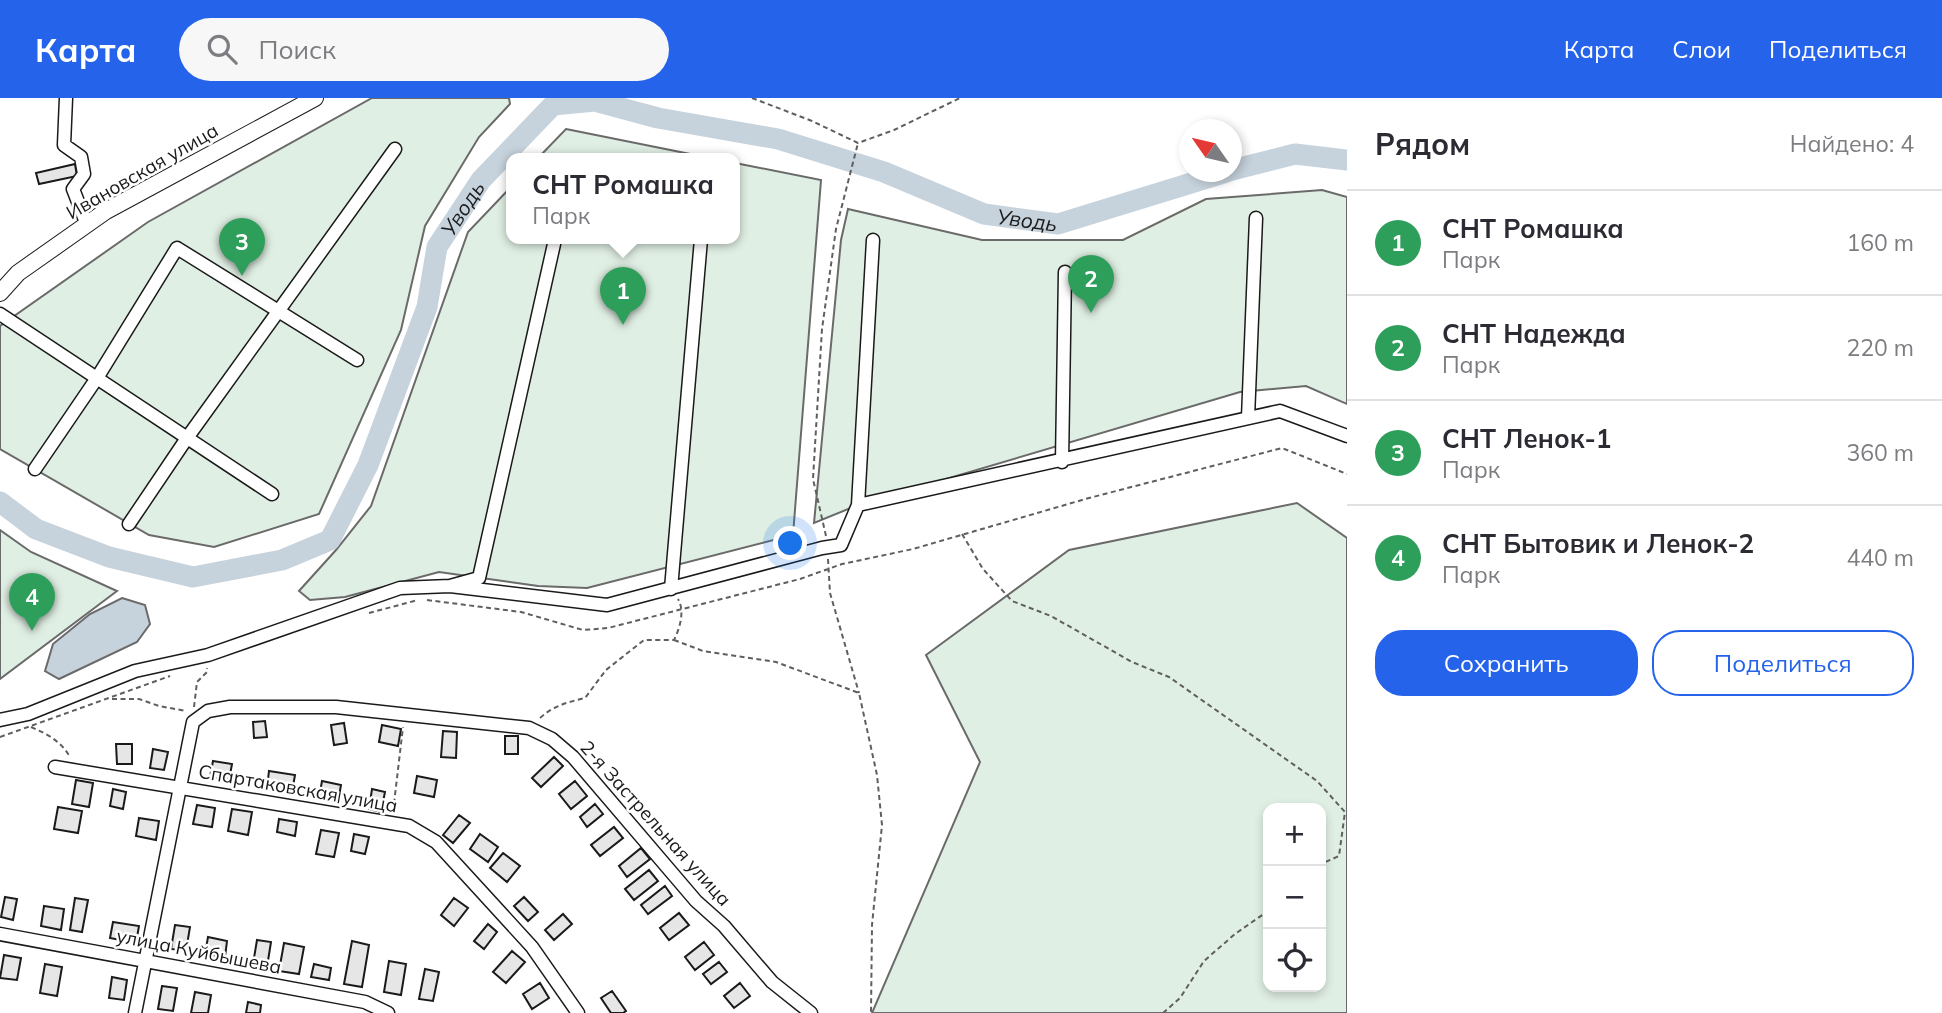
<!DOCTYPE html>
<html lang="ru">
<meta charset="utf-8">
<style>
body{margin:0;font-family:Mulish,sans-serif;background:#f7f7f7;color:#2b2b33}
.controls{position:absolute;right:21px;bottom:21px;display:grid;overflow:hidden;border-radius:14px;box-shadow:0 4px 10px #0003}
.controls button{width:63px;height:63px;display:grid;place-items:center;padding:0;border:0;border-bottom:2px solid #e1e1e2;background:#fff;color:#2b2b33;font:35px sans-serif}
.compass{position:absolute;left:1179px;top:21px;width:63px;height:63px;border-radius:50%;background:#fff;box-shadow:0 4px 10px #0003;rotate:304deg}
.you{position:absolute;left:791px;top:446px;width:24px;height:24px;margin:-18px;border:5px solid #fff;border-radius:50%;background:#1a73e8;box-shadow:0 0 0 10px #1a73e833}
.badge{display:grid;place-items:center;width:46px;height:46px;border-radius:50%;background:#2563eb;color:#fff;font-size:23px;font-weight:700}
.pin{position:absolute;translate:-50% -58px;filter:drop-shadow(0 2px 4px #0008)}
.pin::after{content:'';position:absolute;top:37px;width:24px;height:21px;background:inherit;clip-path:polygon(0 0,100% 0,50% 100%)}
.popup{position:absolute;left:506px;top:55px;width:234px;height:91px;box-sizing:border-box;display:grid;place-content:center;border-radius:14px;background:#fff;filter:drop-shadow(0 2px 5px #0005);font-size:23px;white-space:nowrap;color:#7c7c81}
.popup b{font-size:26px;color:#2b2b33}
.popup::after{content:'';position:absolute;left:50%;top:100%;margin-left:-14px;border:14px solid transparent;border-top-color:#fff}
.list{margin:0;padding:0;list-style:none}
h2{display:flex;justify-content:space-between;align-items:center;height:91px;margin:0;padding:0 28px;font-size:30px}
h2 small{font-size:23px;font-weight:400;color:#7c7c81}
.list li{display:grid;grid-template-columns:46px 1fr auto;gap:21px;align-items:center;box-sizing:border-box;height:105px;padding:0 28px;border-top:2px solid #e1e1e2}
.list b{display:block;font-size:26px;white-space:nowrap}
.list p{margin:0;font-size:23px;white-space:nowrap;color:#7c7c81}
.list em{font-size:23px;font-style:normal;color:#7c7c81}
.actions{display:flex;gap:14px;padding:21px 28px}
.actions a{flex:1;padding:16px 0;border:2px solid #2563eb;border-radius:28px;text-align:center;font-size:24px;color:#2563eb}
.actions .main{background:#2563eb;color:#fff}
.icon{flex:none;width:38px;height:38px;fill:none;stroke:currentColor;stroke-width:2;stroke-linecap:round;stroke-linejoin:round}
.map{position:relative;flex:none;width:1347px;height:915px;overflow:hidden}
header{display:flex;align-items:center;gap:42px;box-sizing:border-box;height:98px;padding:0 35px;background:#2563eb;color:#fff}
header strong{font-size:33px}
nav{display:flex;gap:38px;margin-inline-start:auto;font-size:24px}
.search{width:490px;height:63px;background:#f7f7f7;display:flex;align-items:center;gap:18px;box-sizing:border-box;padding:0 24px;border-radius:38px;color:#7c7c81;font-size:26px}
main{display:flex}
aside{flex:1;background:#fff}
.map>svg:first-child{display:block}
.green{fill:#e0efe3;stroke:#6a6a6a;stroke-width:2;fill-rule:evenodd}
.water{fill:#c6d2dc;stroke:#6a6a6a;stroke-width:2}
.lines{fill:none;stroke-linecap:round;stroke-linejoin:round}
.river{stroke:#c6d2dc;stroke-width:21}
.building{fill:#e6e6e6;stroke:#1a1a1a;stroke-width:2}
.minor-casing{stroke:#1a1a1a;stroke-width:15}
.major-casing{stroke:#1a1a1a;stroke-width:18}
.path{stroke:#5f5f5f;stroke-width:2;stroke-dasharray:5 3.5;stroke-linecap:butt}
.minor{stroke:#fff;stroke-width:12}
.major{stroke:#fff;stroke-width:16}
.labels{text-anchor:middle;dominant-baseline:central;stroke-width:5;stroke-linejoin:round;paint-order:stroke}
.street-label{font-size:19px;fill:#1a1a1a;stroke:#fff}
.water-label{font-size:21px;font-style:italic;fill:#1a1a1a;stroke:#fff}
</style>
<header>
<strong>Карта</strong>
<div class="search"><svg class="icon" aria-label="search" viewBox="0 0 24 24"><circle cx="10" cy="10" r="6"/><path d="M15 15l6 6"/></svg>Поиск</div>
<nav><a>Карта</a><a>Слои</a><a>Поделиться</a></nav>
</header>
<main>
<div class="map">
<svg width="1347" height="915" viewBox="0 0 1347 915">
<rect width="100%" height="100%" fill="#fff"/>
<path class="green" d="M372,0H509L510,6L479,39L425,128L401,232L319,416L214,449L149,437L0,351V228L148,124Z
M566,31L715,61H537Z
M735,65L821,82L793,437L587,490L538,488L439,474L345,499L310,502L299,493L336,452L371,408L468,134L511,89V141H735Z
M1322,92L1347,99V306L1306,288L1240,294L858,407L814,425L841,142L848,111L982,142H1123L1206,101Z
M1297,405L1347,440V915H872L980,664L926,557L1069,452ZM1268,710H1321V889H1268Z
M0,432L31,454L117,493L0,581Z"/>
<path class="water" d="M122,500L145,507L150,526L137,544L59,581L45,573L53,546L90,516Z"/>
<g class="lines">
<g class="river">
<path d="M1232,72L1295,56L1347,62"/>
<path id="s1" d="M0,404L36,431L109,459L193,479L282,462L330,442L368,367L427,209L437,149L481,82L553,7L595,3L658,20L778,41L884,74L984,116L1058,126L1227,74"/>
</g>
</g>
<path class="building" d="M75,66L77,78L39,86L36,75Z
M265,623L267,639L254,640L253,624Z
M344,625L347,645L334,647L331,627Z
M382,627L401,631L398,648L379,644Z
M443,633L457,634L456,660L441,659Z
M505,638H518V656H505Z
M116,646H132V666H117Z
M153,651L168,654L164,672L150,670Z
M554,659L563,668L541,689L532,680Z
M213,663L232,666L229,682L210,679Z
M269,673L295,677L292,694L267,690Z
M417,678L437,682L434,699L414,695Z
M76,682L93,685L89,709L72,706Z
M322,683L341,687L338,704L319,700Z
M575,683L587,698L571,711L559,696Z
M113,691L126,694L123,711L110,708Z
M372,691L385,694L381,714L369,711Z
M595,706L603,716L587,729L580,719Z
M197,707L215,710L212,729L193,726Z
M58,709L82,713L78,735L54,731Z
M232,711L252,714L248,737L228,733Z
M459,717L470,725L453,745L443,737Z
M139,720L159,723L156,742L136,738Z
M279,721L297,724L295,738L277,734Z
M614,729L623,740L600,758L591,747Z
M321,732L339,735L334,759L316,756Z
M354,736L369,739L365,756L351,753Z
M480,736L498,749L488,764L470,751Z
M641,750L650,761L627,779L619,768Z
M503,755L520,768L507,784L490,770Z
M649,772L658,783L634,802L625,791Z
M665,788L672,798L648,816L641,807Z
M5,799L17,801L13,822L1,819Z
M524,799L538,814L528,823L514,808Z
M75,800L88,802L82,834L70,832Z
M454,800L468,810L454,828L441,817Z
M44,808L64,811L61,832L41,828Z
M679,815L689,827L669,842L660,830Z
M563,816L572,826L554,842L545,832Z
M113,824L139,828L136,845L110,840Z
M488,826L497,834L484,851L474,843Z
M175,827L190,829L186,853L171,851Z
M208,839L227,843L225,859L205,856Z
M257,842L271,844L267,869L253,866Z
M352,843L369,847L362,889L344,886Z
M704,844L714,857L695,872L685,859Z
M284,845L304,849L299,876L279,873Z
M512,853L525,864L506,885L493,874Z
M4,857L21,860L17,882L0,880Z
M389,863L406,866L401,897L384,894Z
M719,864L727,874L711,886L703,876Z
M45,866L62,869L57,898L40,895Z
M314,866L331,870L329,882L311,879Z
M425,871L439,874L433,903L419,901Z
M112,879L127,882L124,902L109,900Z
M540,885L549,900L532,911L523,896Z
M740,885L750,898L734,910L724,898Z
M162,888L177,890L173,913L158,911Z
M612,893L626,913L623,915H611L601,900Z
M195,894L211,897L208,915H191Z
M248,904L261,907L260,915H246Z"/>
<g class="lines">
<g class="minor-casing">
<path id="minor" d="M66,0L64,47L81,59L84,76L73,91L87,127
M0,216L272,396
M1248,320L1256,120
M1062,364L1065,174
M35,371L97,280L177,150L357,262
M858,407L873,142
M129,426L187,340L395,51
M450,488L607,507L822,450L841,447L858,407L1280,313L1347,338
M671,491L701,141
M0,622L28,616L135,573L208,557L400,490L450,488L479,480L554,146
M55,669L409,728L436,744L532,849L578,915
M0,836L365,904L388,915
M135,915L193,624L208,613L230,609H336L529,630L552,641L573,659L696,803L724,828L772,884L811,915"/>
</g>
<g class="major-casing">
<path id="major" d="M0,195L18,175L106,113L315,0"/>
</g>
<path class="path" d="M752,0L812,23L858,45L894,32L960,0
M962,436L983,471L1012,503L1051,518L1132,564L1169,579L1317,683L1345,714L1339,758L1321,766
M826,438L813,381L822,231L836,131L858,45
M828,461L830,495L859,595
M427,502L521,514L583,532L608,530L800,481L842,466L913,451L1089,400L1282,350L1347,376
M369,515L418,502
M674,542L703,553L776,564L859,595L877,677L882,727L872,827L871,915
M112,601H139L159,608L186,613
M194,609L197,584L207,574V570
M540,620C553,608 568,604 585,600L606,572L644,542H674C680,530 685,513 678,501
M31,629C47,636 61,643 70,659
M0,639L170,578
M393,714L403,629
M1163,915L1180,900L1204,863L1235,836L1268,813"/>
<use href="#minor" class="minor"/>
<use href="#major" class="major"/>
</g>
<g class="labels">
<g class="street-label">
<text transform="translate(142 73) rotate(-30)">Ивановская улица</text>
<text transform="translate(298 690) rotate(10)">Спартаковская улица</text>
<text transform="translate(656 725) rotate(48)">2-я Застрельная улица</text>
<text transform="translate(199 853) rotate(11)">улица Куйбышева</text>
</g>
<g class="water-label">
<text stroke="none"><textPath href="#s1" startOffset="712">Уводь</textPath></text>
<text stroke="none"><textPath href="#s1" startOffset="1342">Уводь</textPath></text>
</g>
</g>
</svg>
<div class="controls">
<button>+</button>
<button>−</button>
<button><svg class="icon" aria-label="locate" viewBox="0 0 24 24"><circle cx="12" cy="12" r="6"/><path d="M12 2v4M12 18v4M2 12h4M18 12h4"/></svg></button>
</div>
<svg class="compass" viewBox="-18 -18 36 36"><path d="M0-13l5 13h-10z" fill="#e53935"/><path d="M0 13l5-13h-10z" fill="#7c7c81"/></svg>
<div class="you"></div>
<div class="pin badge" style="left:623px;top:227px;background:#2e9e5b">1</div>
<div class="popup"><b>СНТ Ромашка</b>Парк</div>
<div class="pin badge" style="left:1091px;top:215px;background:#2e9e5b">2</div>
<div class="pin badge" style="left:242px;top:178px;background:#2e9e5b">3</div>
<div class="pin badge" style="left:32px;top:533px;background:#2e9e5b">4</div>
</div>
<aside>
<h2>Рядом<small>Найдено: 4</small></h2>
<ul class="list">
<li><span class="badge" style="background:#2e9e5b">1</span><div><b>СНТ Ромашка</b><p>Парк</p></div><em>160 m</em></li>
<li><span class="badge" style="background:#2e9e5b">2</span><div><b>СНТ Надежда</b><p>Парк</p></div><em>220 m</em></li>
<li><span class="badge" style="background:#2e9e5b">3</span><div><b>СНТ Ленок-1</b><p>Парк</p></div><em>360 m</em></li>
<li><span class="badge" style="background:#2e9e5b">4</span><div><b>СНТ Бытовик и Ленок-2</b><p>Парк</p></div><em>440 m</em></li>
</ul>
<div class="actions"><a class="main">Сохранить</a><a>Поделиться</a></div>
</aside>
</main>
